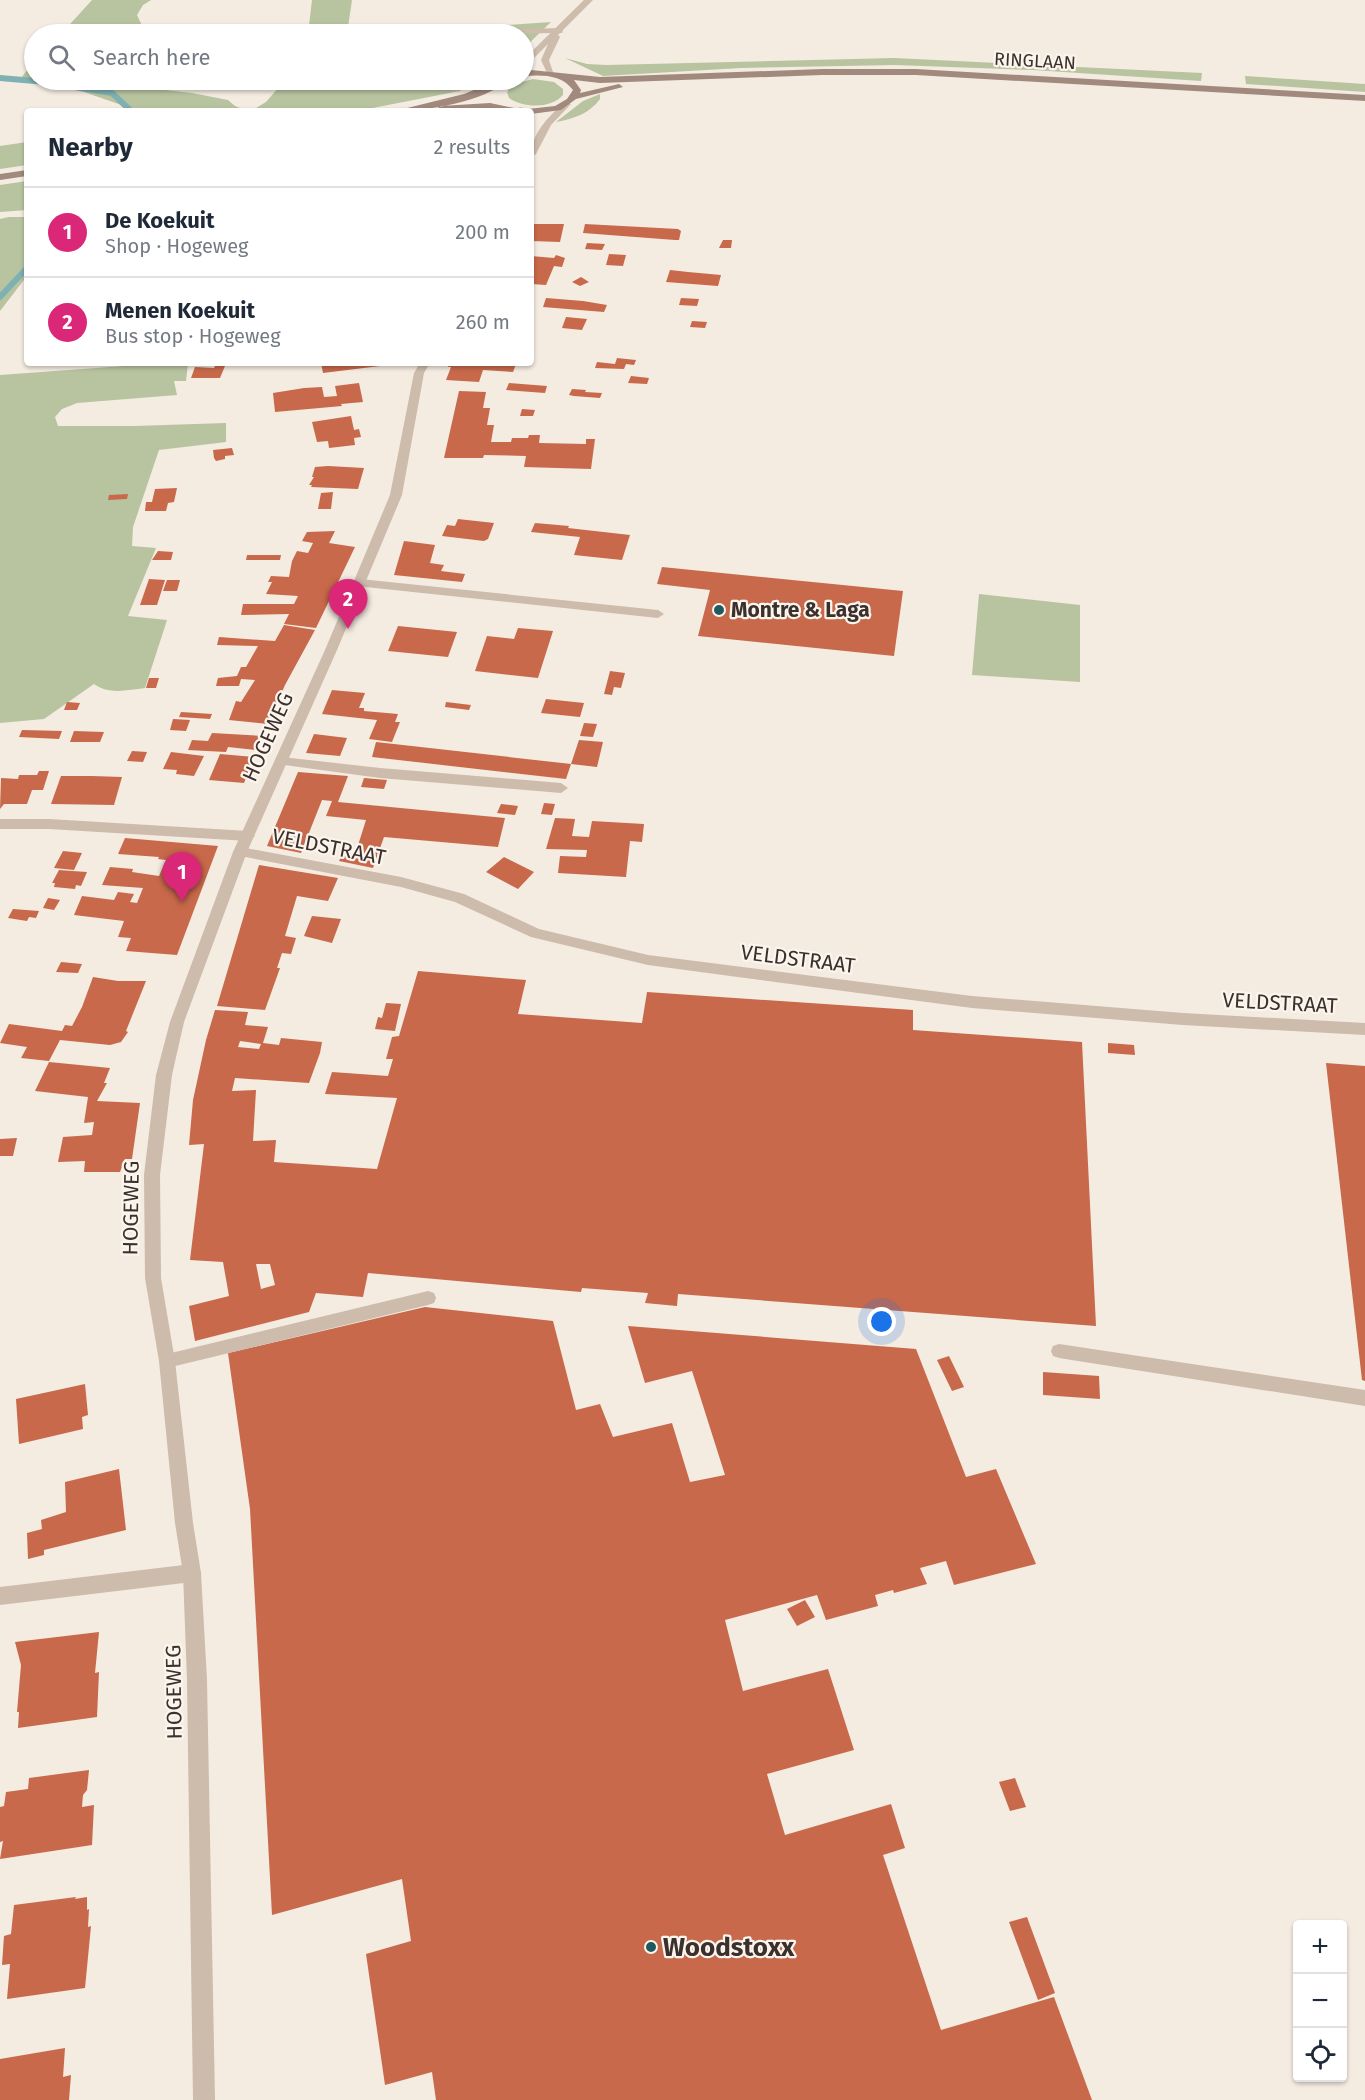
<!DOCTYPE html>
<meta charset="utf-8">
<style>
body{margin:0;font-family:"Fira Sans",sans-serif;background:#f2f2f3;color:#1f2937}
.controls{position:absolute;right:18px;bottom:18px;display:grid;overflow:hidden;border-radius:6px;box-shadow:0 2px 4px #0004}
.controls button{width:54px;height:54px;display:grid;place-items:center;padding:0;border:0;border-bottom:2px solid #e0e1e3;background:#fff;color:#1f2937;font:30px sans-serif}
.you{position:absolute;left:882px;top:1322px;width:21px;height:21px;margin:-15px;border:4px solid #fff;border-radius:50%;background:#1a73e8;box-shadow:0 0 0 9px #1a73e833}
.badge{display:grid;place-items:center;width:39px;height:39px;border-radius:50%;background:#db2777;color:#fff;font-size:20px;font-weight:700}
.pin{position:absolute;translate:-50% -50px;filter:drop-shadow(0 2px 3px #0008)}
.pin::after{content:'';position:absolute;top:32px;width:21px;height:18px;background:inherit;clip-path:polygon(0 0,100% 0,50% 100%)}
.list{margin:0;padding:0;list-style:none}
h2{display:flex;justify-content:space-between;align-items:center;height:78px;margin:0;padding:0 24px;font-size:26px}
h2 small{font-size:20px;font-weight:400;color:#747a83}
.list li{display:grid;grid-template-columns:39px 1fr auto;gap:18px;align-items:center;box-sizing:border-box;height:90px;padding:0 24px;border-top:2px solid #e0e1e3}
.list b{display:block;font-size:22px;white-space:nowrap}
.list p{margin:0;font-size:20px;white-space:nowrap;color:#747a83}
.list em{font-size:20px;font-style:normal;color:#747a83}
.icon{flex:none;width:33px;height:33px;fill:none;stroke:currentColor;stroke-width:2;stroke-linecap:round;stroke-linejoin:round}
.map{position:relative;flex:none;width:1365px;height:2100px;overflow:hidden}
.search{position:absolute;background:#fff;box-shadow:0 2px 4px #0004;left:24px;top:24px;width:510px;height:66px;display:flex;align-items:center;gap:15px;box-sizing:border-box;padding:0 21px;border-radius:33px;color:#747a83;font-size:22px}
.panel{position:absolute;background:#fff;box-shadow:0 2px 4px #0004;left:24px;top:108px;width:510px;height:258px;border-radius:6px}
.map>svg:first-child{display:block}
.green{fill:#b8c4a0}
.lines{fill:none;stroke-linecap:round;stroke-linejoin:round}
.stream{stroke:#7fb0b2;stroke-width:6}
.building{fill:#c8694b;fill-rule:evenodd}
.service{fill:#cdbbac;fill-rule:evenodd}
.minor{fill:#cdbbac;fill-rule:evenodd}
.tertiary{fill:#cdbbac;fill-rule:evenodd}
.secondary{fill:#a18a7d;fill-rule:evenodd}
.poi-dot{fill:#1f5a5e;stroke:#fbf5ee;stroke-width:2}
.labels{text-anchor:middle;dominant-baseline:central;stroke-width:4.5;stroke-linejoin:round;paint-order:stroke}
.far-street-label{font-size:18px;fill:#3b302b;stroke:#fbf5ee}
.poi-label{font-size:21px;font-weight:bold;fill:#3b302b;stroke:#fbf5ee;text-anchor:start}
.street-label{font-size:21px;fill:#3b302b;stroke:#fbf5ee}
.near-poi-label{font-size:26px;font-weight:bold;fill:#3b302b;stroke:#fbf5ee;text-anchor:start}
</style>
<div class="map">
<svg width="1365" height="2100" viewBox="0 0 1365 2100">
<rect width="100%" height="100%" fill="#f4ebe1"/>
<path class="green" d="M92,0H151L143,5L137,15L146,34H61Z
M312,0H352L347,34H308Z
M551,22L524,48V34H374Z
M565,58L587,64L606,65L894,58L1202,73L1201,81L1033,70L895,65L741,68L603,76Z
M34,62V80H77L192,93L228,100L235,106L247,111H126L133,109L84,92L20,79Z
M1245,76L1365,84V92L1246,84Z
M533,79L554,82L563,89V95C551,109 523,108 509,98L507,92L514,84Z
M285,80H469L460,91L357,111H251L266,102Z
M600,94V99C590,113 574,119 556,122L583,101Z
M27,142V165L0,169V146Z
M27,181V210L0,212V185Z
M9,217H27V276L0,311V219Z
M165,363H188L186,381H174L177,395L77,403L62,409L55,417L58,426H135L226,423V442L159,450L133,527L132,546L156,548L128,616L167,620L145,688C127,690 109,695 94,684L44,719L0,723V375Z
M979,594L1080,605V682L972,675Z"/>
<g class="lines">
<path class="stream" d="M0,78L46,82L112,93L131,111
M0,297L27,268"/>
</g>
<path class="building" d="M187,80H210L207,85L185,84Z
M532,224H564L560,242L531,241Z
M585,224L678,229L681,231L679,240H675L583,233Z
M723,240H732L731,248H719Z
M587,243L605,244L602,250L585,249Z
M609,254L626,255L623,266L606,265Z
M556,255L565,258L562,267L554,266L546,285L531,284V256L554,258Z
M670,270L688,272L721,275L718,286L666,282Z
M581,277L589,282L580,286L572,282Z
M546,298L583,301L607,305L604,312L543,307Z
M681,298L699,299L697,306L679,305Z
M566,317L587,319L582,330L562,328Z
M692,321L707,322L705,328L690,327Z
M617,358L636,360L634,365L626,364L624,369L595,368L597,362L615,364Z
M321,363H380V366L323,373Z
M450,363H506L516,364L513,372L483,370L479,382L446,380L451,367H448Z
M215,366H225L220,378H191L195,367L214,368Z
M631,376L649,378L647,384L628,383Z
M359,383L363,402L341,404L342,406L275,412L273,393L304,388L322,387L324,397L337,396L335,386Z
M509,383L547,386L545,393L506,390Z
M572,389L586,390L585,392L602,393L600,398L574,396L569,395Z
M459,391L486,392L483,408H490L487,425H494L491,442H511L512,438H528L529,435H540L539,443L586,444V439H595L591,469L524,467L526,456L484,455L483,458H444Z
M522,409L535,410L533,416H520Z
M351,416L354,430L359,429L361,437L354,438L355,445L329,448L328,441L317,442L312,422Z
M232,448L234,455L225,456V459L216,461L214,458L213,450Z
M315,467L328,466L364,468L358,489L311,487L312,485H309L314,477H312Z
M177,488L174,502L168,503L166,511H145L146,502H152L155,489Z
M333,492L331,509H318L321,493Z
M128,494L127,499L108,500L109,495Z
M458,519L494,523L488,539L484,541L442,536L447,525L455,526Z
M535,523L569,526L568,528L630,535L622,560L574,555L580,537L531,532Z
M335,531L329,543L355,547L316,628L284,624L289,614L241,615L243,604H294L298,596L266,594L272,582H268L271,576L289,577L292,561L297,551L308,553L313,543L302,541L307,532Z
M404,541L435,545L430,563L444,565L441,571L465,574L462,582L394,575Z
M158,551L173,552L171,560H152Z
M247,555H281L280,560H246Z
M662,567L903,591L894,656L698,636L710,590L657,584Z
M149,579L165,580L157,605H140Z
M167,580H180L177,591H163Z
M284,625L315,630L285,685L268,724L229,720L236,701L241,702L255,680L241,679L239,686H216L218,678L237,676L241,667H246L258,646L217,645L219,637L275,641Z
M398,626L457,632L448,657L388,651Z
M518,628L553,631L538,678L475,671L487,636L514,639Z
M610,671L625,673L621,688L614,687L612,695L604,694Z
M149,678H159L156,688H146Z
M332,690L365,693L359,708H364V711L398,714L395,722H400L392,742L369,739L377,720L322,714Z
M546,699L584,703L580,717L541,713Z
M67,702L80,703L77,710H64Z
M446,702L471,705L469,710L445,707Z
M181,712L212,714L210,719L179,717Z
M173,719L190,720L186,731L170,730Z
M584,723L597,724L593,737L580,736Z
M22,730L62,731L59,739L19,737Z
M74,731L104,732L100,742H70Z
M212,733L263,736L257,750L228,747L226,752L188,750L192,740L208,741Z
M314,734L347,738L340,756L306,753Z
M579,740L603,742L597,767L571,764Z
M376,742L571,764L566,779L372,757Z
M132,751L147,752L143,762L127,761Z
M171,752L204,756L194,776L176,774L177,770L163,769Z
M220,754L254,757L244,783L209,780Z
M39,771H49L43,790H32L27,804H4L0,809L1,778L18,779L19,775H37Z
M298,772L348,776L338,802L505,818L498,847L384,837L373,868L339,861L342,855L354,858L366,820L326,816L332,801L322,800L301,853L267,846Z
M61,776H92L122,777L114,805L51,804Z
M364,778L387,780L384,789L361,787Z
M544,803L555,804L552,815L541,814Z
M501,804L518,806L515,815L497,813Z
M555,818L575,819L572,836L589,837L592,821L644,824L642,842L630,841L626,877L558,873L560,856L586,857L587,850L546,849Z
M125,838L218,846L177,955L126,951L131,938L118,937L124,921L74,915L82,896L114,900L118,892L134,894L130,902L137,903L143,888L102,885L110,867L133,869L132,872L159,876L166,860L158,859L159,857L118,854Z
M63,851L82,853L74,870L54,868Z
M504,857L534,872L518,889L486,872Z
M259,865L338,878L328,901L297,896L285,936L296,938L291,954L282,953L277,968H280L265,1010L217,1006Z
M59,870L72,871L87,872L81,886L76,885L75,889L54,887L55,883H52Z
M48,898L60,900L54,910L43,908Z
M13,909L39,911L36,918L29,917L27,921L8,918Z
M312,916L341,919L332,943L304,936Z
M61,962L82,964L78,973L56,972Z
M418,971L526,980L518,1014L642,1023L647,992L913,1010V1030L1082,1042L1096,1326L678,1294L677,1306L645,1303L648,1293L582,1288L581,1292L368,1273L363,1297L316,1293L309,1312L195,1341L189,1306L229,1296L223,1262L190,1260L204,1144L189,1145L193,1100L206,1040L215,1010L248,1012L245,1025L268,1027L263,1043L279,1045L281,1038L322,1042L320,1053L309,1083L235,1078L232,1091L256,1090L253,1141L276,1140L274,1162L377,1169L397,1098L325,1094L332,1072L388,1076L393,1059H386L392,1037L399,1036ZM240,1041L261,1044L259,1049L238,1047ZM256,1264H270L275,1285L261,1289Z
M93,977L118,981H146L126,1031L128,1032L121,1042L110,1045L60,1040L49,1061L21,1058L27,1047L0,1043L9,1024L62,1031L65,1025L72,1026L82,1007Z
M386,1003L401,1004L395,1031L375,1029L378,1017L382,1018Z
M1108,1043L1134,1045L1135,1055L1108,1053Z
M49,1062L110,1068L104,1083H107L97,1101L140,1103L132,1159H125L120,1172H84L85,1161L58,1162L63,1137L92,1135L94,1122L84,1123L88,1097L35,1091Z
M1326,1063L1365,1066V1381L1362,1380Z
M17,1138L13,1156H0V1139Z
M425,1307L553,1321L576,1410L600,1404L613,1437L672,1423L690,1482L725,1475L692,1371L645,1383L628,1326L916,1349L966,1477L996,1469L1036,1564L954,1585L946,1561L920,1568L927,1584L894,1593L893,1590L875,1595L878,1606L826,1620L817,1595L725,1620L743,1691L828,1669L854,1750L767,1774L785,1835L891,1804L905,1848L883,1855L941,2030L1054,1997L1092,2100H436L432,2072L385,2085L366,1954L411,1941L402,1879L272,1915L250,1509L228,1353Z
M949,1356L964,1387L952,1391L937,1360Z
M1043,1372L1099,1376L1100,1399L1043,1395Z
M85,1384L88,1415L82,1417L83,1429L19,1444L16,1399Z
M119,1469L126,1530L44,1550V1555L28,1559L27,1533L42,1529L41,1520L66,1512L65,1482Z
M805,1600L815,1617L797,1626L787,1609Z
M99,1632L95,1673L99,1672L97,1717L18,1728L19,1712H17L21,1665L15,1642Z
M89,1770L87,1790L83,1795L82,1807L94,1805L92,1845L0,1859L3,1841L0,1842V1807L4,1806L6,1792L28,1789L29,1778Z
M1015,1778L1026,1807L1010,1811L999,1782Z
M76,1897L75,1899L87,1897V1910L89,1909L88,1927L91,1926L85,1988L7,1999L10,1964L2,1965L4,1936L11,1934L14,1905Z
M1027,1917L1055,1993L1038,2000L1009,1922Z
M65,2048L63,2077L71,2075L69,2100H0V2059Z"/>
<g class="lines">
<path class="service" d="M559,28L563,31L562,33L465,34L469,31Z
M222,80H230L224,89H218L217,87Z
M360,579L658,610L664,614L658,618L356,586L354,583Z
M282,757L380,768L561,783L568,788L561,793L380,778L277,764L275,761L277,758Z
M428,1291L434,1293L436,1298L434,1303L428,1305L167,1368L161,1366L159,1361L161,1356L167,1354Z
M1059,1344L1365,1390V1406L1059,1358L1053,1356L1051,1351L1053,1346Z"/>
<path class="minor" d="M0,819H49L248,831L255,836L248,841L49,829H0Z
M240,847L401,877L464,894L539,929L648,955L972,996L1183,1013L1365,1023V1035L1183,1025L972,1008L648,965L531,937L455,902L401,887L235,855L233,852Z
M192,1564L198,1567L201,1573L198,1579L192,1582L0,1605V1587Z"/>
<path class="tertiary" d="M584,0H593L558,35L560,37L549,60L554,75H548L541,60L548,44L527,65H524V59Z
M564,102L571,104L551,125L536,154L531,157C531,133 548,118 564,102Z
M520,107L523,108L525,111H515Z
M420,363H430L424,373L402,495L337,650L247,852L184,1022L172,1075L160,1175L161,1278L175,1361L193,1523L201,1573L207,1680L215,2100H193L187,1680L183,1573L175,1523L159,1361L145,1278L144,1175L156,1075L170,1022L233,852L325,650L390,495L414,373Z"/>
<path class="secondary" d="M822,69H916L1365,95V101L916,75H822L600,83L574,80L581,90L580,93L619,84L623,87L576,99L561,110L531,114V111H526L528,109L555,106L567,99L573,90C561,74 542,75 524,76V70H531L600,77Z
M498,80H508C484,102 427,111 395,111L464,94Z
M490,103L519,109L517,111L490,109L438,111L436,109L441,106Z
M27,170V176L0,180V174Z"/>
</g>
<g class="poi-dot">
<circle cx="719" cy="610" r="6"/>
<circle cx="651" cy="1947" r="6"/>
</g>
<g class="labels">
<g class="far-street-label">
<text transform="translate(1035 61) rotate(3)">RINGLAAN</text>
</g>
<g class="poi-label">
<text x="731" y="610">Montre &amp; Laga</text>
</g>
<g class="street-label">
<text transform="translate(268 737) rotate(-66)">HOGEWEG</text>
<text transform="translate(329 847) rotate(11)">VELDSTRAAT</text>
<text transform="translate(798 959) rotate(7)">VELDSTRAAT</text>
<text transform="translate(1280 1003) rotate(3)">VELDSTRAAT</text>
<text transform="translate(131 1208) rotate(-89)">HOGEWEG</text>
<text transform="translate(174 1692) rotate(-91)">HOGEWEG</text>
</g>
<g class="near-poi-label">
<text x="663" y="1947">Woodstoxx</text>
</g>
</g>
</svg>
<div class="controls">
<button>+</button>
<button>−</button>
<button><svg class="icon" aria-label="locate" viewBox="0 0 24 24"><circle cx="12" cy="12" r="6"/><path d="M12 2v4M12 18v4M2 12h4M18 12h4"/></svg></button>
</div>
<div class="you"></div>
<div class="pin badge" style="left:182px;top:902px">1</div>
<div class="pin badge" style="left:348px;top:629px">2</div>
<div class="search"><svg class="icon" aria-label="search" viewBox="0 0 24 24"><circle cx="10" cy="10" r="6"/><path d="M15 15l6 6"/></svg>Search here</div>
<section class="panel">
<h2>Nearby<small>2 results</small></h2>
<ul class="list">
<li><span class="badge">1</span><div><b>De Koekuit</b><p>Shop · Hogeweg</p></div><em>200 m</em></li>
<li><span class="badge">2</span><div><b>Menen Koekuit</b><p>Bus stop · Hogeweg</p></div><em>260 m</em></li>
</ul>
</section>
</div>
